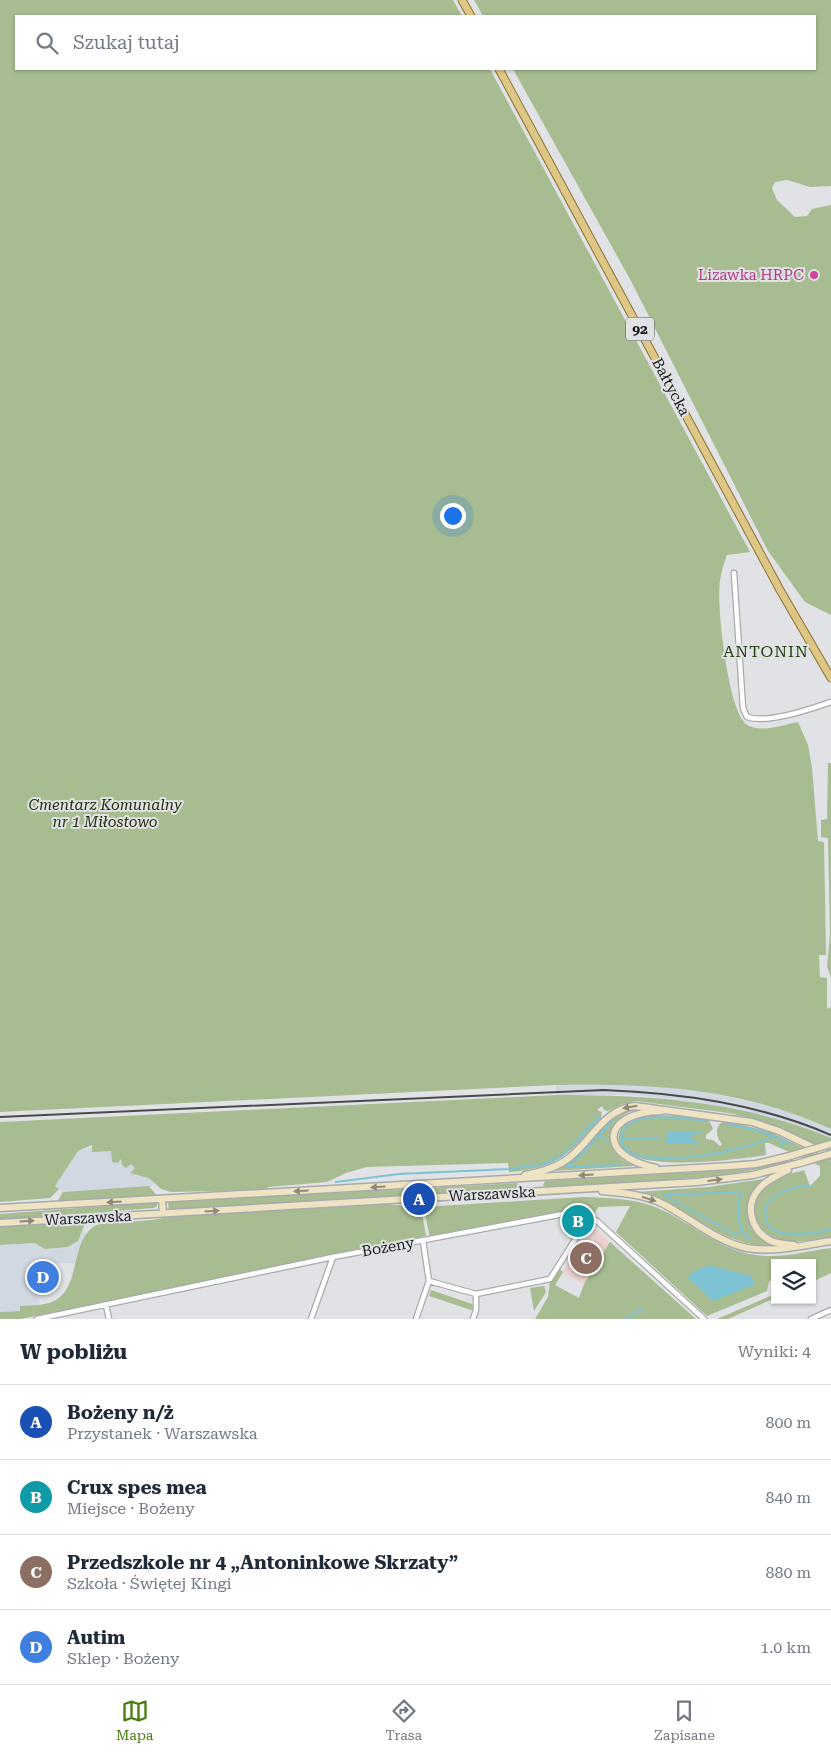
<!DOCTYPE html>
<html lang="pl">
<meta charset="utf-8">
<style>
body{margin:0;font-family:"Roboto Serif",serif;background:#f2f2f3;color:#1f2937}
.controls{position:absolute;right:15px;bottom:15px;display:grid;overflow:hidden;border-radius:0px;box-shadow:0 1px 4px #0004}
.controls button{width:45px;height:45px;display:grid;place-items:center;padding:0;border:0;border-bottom:1px solid #e0e1e3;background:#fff;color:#1f2937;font:25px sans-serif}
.you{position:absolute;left:452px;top:515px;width:18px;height:18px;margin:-12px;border:4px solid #fff;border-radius:50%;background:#1a73e8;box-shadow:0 0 0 8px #1a73e833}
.badge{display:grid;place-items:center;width:32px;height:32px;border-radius:50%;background:#497c0d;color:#fff;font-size:16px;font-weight:700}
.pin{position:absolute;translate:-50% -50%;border:2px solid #fff;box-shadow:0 1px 5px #0006}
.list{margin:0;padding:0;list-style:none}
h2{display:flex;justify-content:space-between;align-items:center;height:65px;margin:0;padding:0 20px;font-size:21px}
h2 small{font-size:16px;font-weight:400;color:#747a83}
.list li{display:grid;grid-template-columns:32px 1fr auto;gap:15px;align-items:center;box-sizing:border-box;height:75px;padding:0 20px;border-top:1px solid #e0e1e3}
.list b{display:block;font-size:19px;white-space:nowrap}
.list p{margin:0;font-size:16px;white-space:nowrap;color:#747a83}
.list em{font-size:16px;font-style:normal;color:#747a83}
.icon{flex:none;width:28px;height:28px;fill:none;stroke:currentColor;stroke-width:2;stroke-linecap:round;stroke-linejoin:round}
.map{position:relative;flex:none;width:831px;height:1319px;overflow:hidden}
.search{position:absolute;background:#fff;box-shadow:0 1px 4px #0004;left:15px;right:15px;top:15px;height:55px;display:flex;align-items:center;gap:12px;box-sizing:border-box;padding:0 18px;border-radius:0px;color:#747a83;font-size:19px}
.sheet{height:365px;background:#fff}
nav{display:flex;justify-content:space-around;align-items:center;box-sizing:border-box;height:70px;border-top:1px solid #e0e1e3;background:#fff;font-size:14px;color:#747a83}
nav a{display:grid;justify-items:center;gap:2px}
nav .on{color:#497c0d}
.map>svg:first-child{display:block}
.built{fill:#d2d8e1}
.education{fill:#ecd2cf}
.green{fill:#a7bc90}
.water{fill:#7ec3d3}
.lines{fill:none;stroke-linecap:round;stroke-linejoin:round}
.stream{stroke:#7ec3d3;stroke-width:2}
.minor-casing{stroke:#a9aaad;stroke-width:7}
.secondary-casing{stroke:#a9aaad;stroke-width:9}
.primary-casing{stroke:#8b722d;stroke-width:9}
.minor{stroke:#fff;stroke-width:4.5}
.secondary{stroke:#eee3c3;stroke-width:6}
.primary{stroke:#dec786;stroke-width:7}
.rail{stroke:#4b4b4c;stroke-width:2}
.secondary-bridge-casing{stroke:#a9aaad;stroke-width:9;stroke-linecap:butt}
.secondary-bridge{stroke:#eee3c3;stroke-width:6}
.oneway{fill:#8f8978}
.hotel-dot{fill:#d1479c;stroke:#e1e2e5;stroke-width:2}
.labels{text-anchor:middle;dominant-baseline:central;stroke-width:4;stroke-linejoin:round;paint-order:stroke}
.shield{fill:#e1e2e5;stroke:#565758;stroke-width:1}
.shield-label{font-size:14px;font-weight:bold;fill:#1b1b1c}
.hotel-label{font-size:15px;fill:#b23c85;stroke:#e1e2e5;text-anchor:end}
.street-label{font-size:15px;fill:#1b1b1c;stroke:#e1e2e5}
.park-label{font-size:15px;font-style:italic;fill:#202f0a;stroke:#e1e2e5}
.neighbourhood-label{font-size:16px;letter-spacing:1px;fill:#263f0e;stroke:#e1e2e5}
</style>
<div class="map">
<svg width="831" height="1319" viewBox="0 0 831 1319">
<rect width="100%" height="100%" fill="#e1e2e5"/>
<path class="built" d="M640,1084L706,1092L777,1108L802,1116L831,1129V1138L766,1117L699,1102L632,1095H557L556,1085Z
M105,1143L157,1182L150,1187L63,1192L54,1187L78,1151Z
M83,1231L87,1233L78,1252L76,1263L35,1264L39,1305L20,1306L21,1311L0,1312V1245L35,1243L45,1249L67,1248L76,1243Z"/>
<path class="education" d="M589,1229L596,1230L610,1242L584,1284L562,1273Z"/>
<path class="green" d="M0,0H453L462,16H16V69H490L750,552L727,555C724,563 721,572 720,581C716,604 728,710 746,724C759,734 783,725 798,722L808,745L812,768L818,841L824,842L826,955H819L820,977L827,978V1009L831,1007V1129C741,1088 654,1083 556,1085L0,1112Z
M474,0H831V186L810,187L787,180L775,182L772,188L777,200L795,217L807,216L812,209L831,205V615L805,602L768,551L631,281L513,69H815V16H483Z
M828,763H831V977L827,967L830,934L828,838L821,837V820L827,819Z
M557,1095C652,1095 742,1101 831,1138V1152L787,1130L759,1120L729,1113L636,1101L623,1104L608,1111L604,1110L602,1106L597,1110L602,1112L601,1118C569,1154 559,1168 509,1172L508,1163L367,1167L346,1173L327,1182L268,1187V1190L171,1192L161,1189L149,1178L130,1173L135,1168L131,1164L126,1168L122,1165L121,1159L118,1163L112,1162L111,1151L92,1152V1145L78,1151L55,1186L59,1189L50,1198L0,1202V1122Z
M628,1109H637C604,1119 601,1153 634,1166L553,1171L575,1158L612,1118Z
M654,1115L687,1116L709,1120L713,1129L706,1135V1139L713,1140L720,1146L722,1144C715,1136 714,1123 727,1121L770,1132L831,1161V1237C814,1239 799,1244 782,1240C753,1234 745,1201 769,1183C779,1175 792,1174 804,1170L810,1186L820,1176V1166L769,1143H765L766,1155C744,1159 593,1180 622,1127L636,1117Z
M792,1160L795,1161C713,1182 629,1182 546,1187L543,1185L545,1181L748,1169Z
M764,1179C736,1199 745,1238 778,1247C714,1246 693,1207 637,1192L708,1187Z
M517,1183L520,1186L517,1189L169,1210L168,1202Z
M149,1186L157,1196L57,1202L63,1192Z
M583,1197C608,1198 632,1198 655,1207C690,1221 716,1249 755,1255C780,1259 806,1251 831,1248V1273L812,1282V1263H775V1284L772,1280L769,1281L767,1291L707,1316L616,1232L630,1206L598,1207L594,1215L579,1211H566L430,1238L424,1209L439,1206Z
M157,1202V1206L154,1208L0,1220V1214Z
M385,1204L421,1207L426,1236L21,1319H0V1312L20,1311V1306C31,1305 41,1306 52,1302C83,1290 68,1236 99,1224L152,1220L174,1216Z
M86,1221L78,1241L68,1247L45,1249L35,1243L0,1245V1226Z
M610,1242L696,1319H535L548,1297L550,1281L560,1269L563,1272L555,1285L579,1298L584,1284Z
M544,1286L546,1292L534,1311L530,1288Z
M431,1290L472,1304L473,1309L471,1310L429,1296Z
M775,1294V1298L728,1319H717Z"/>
<path class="water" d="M701,1131L702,1133L691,1135V1139L702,1144H666L667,1132Z
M709,1265L751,1276L754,1282L753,1285L713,1301L690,1280L691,1273Z"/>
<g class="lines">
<path class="stream" d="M614,1119L581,1155L566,1167L620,1165
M706,1121C686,1119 626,1108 622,1135C621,1142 623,1148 629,1152C655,1168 748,1151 775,1136
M726,1123L759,1131L792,1144
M598,1137L608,1140
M621,1139L659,1138
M781,1147L784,1140
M336,1182L399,1174L509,1169L544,1164L561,1156L599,1117
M810,1186C793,1187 776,1190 766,1206C758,1245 808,1233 831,1230
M664,1195L740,1192C739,1210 734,1225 750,1239
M664,1195L736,1235L742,1230
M688,1278L691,1277
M626,1319L643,1308"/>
<g class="minor-casing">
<path id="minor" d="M734,573L743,708L747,717C768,724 810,709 831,702
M429,1281L476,1294L550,1279L590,1216
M106,1305L109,1319
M37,1319L333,1257L569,1213L585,1215L597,1221L704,1319
M311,1319L333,1257
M416,1319L429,1281L423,1241
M473,1319L476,1310V1294
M811,1319L831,1310"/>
</g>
<g class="secondary-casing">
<path id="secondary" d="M656,1168C596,1156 601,1112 662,1111
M788,1170C778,1175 766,1180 759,1189C744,1205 751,1231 771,1241C778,1244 786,1244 794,1245
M525,1175C541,1172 556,1168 569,1158C592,1140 604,1109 635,1106L752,1122L779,1131L831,1156
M602,1191C621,1193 641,1194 659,1202C689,1216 714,1241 747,1248C776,1253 803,1245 831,1241
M162,1199L163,1213
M0,1208L730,1166L756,1164L786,1157
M0,1223L697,1182L753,1175L800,1163"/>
</g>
<g class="primary-casing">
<path id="primary" d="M462,0L471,16
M499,69L780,590L831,678"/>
</g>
<use href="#minor" class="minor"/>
<use href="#secondary" class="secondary"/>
<use href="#primary" class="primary"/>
<path class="rail" d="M0,1117L604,1090C682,1093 759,1104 831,1135"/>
<g class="secondary-bridge-casing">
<path id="secondary-bridge" d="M786,1157L831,1144
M800,1163L831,1154"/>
</g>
<use href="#secondary-bridge" class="secondary-bridge"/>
</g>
<defs><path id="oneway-solid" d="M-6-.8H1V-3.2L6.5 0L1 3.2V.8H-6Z" transform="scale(1.25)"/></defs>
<g class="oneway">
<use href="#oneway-solid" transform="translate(630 1107) rotate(170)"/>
<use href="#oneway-solid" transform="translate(586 1175) rotate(177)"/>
<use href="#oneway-solid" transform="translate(715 1180) rotate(-7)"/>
<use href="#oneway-solid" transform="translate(378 1187) rotate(177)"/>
<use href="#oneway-solid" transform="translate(301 1191) rotate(177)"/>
<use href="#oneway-solid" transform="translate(649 1199) rotate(18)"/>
<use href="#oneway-solid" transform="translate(114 1202) rotate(177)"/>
<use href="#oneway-solid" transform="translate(212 1211) rotate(-3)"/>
<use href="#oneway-solid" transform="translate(27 1221) rotate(-3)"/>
</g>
<circle class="hotel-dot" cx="814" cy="275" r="5"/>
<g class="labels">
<rect class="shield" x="626" y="317.5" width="28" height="23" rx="4"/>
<g class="shield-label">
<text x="640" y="329">92</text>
</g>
<g class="hotel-label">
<text x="804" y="275">Lizawka HRPC</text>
</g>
<g class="street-label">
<text transform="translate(671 387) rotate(62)">Bałtycka</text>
<text transform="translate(492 1194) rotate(-3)">Warszawska</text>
<text transform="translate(88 1218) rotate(-3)">Warszawska</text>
<text transform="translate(388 1247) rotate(-10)">Bożeny</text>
</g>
<g class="park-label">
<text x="105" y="805">Cmentarz Komunalny<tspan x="105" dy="17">nr 1 Miłostowo</tspan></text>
</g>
<g class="neighbourhood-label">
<text x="766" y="651">ANTONIN</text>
</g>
</g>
</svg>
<div class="controls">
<button><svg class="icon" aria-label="layers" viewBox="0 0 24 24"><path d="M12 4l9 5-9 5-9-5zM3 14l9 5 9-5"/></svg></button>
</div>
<div class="you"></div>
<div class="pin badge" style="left:419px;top:1199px;background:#1a4fb4">A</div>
<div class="pin badge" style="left:578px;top:1221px;background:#0f9aa8">B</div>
<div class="pin badge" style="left:586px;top:1258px;background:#8d6e63">C</div>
<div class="pin badge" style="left:43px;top:1277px;background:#3f7fe0">D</div>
<div class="search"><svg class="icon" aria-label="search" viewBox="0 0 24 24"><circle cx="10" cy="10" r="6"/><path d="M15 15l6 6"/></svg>Szukaj tutaj</div>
</div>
<section class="sheet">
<h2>W pobliżu<small>Wyniki: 4</small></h2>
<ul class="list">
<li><span class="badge" style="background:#1a4fb4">A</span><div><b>Bożeny n/ż</b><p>Przystanek · Warszawska</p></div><em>800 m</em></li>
<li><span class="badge" style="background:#0f9aa8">B</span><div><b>Crux spes mea</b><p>Miejsce · Bożeny</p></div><em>840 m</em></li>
<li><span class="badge" style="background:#8d6e63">C</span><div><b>Przedszkole nr 4 „Antoninkowe Skrzaty”</b><p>Szkoła · Świętej Kingi</p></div><em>880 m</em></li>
<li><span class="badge" style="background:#3f7fe0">D</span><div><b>Autim</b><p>Sklep · Bożeny</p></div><em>1.0 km</em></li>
</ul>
</section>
<nav>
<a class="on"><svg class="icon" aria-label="map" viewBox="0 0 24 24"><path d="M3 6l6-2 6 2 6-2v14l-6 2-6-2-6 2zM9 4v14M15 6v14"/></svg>Mapa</a>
<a><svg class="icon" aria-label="directions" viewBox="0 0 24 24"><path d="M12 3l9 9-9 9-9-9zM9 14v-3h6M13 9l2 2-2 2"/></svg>Trasa</a>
<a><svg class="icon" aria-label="saved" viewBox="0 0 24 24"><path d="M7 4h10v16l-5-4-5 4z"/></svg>Zapisane</a>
</nav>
